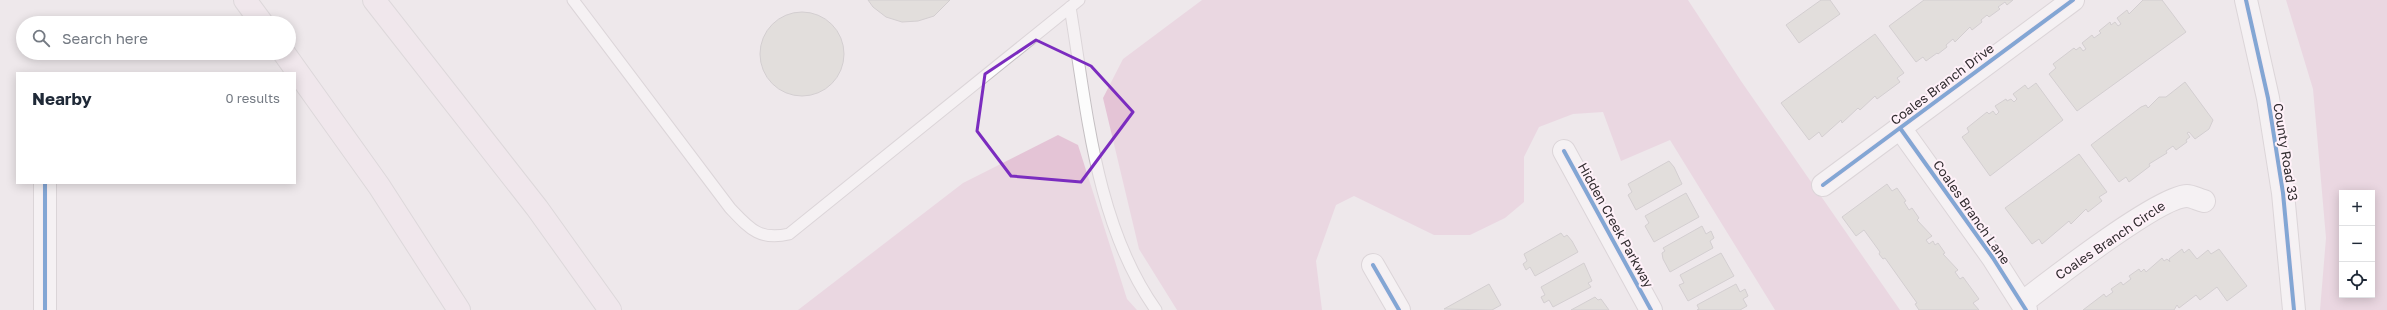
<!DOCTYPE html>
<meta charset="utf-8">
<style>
body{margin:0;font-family:"Golos Text",sans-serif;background:#f2f2f3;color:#1f2937}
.controls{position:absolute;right:12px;bottom:12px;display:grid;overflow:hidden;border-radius:0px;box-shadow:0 2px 10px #0003}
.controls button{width:36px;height:36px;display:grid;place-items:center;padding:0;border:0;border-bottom:1px solid #e0e1e3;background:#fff;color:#1f2937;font:20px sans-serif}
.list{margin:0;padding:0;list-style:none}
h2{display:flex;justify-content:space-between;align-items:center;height:52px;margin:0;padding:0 16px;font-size:17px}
h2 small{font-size:13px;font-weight:400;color:#747a83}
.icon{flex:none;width:22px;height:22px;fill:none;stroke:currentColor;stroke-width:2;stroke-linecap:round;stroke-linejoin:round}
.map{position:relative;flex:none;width:2387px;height:310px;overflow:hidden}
.search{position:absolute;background:#fff;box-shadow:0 2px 10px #0003;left:16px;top:16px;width:280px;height:44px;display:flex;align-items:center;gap:10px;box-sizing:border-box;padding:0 14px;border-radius:22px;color:#747a83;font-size:15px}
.panel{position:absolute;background:#fff;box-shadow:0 2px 10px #0003;left:16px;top:72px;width:280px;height:112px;border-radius:0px}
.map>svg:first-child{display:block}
.forest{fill:#e4c4d6;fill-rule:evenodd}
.building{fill:#d2d3cb;stroke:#b2b0b0}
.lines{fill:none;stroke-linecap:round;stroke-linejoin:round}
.lane-casing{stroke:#c4bfc2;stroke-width:13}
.street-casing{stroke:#c4bfc2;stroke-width:24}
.secondary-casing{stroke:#c4bfc2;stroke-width:24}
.highway-casing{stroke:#c7c5c6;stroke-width:24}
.lane{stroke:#fcfcfc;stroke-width:11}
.street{stroke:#fcfcfc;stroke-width:22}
.secondary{stroke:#fcfcfc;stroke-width:22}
.highway{stroke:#f1e7ed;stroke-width:22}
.cycleway-casing{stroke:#fff1f9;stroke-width:6}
.cycleway{stroke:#0057b8;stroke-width:4}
.marked{fill:none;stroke:#7b2cbf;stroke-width:3;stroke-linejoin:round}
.labels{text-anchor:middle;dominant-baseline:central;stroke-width:4;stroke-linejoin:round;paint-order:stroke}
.street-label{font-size:13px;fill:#312c2f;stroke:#fff1f9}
</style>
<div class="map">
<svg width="2387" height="310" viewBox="0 0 2387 310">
<rect width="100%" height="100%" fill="#eee8eb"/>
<path class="forest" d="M1202,0H1688L1741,81L1900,310H1775L1670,140L1621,161L1603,112L1573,114L1539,127L1524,157V202L1505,218L1470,235H1434L1354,196L1336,205L1316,261L1322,310H1177L1139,249L1103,98L1123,59Z
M2286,0H2387V310H2320L2326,238L2313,89ZM2342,193H2372V295H2342Z
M1058,135L1078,145L1127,299L1137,310H798L963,183Z"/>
<path class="building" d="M868,0H950L934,16L918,21L902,22L886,17L873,7Z
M1821,0H1830L1840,14L1799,43L1786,25Z
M1924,0H2013L2007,5L2005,2L1998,7L2000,9L1989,17L1987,15L1981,20L1982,22L1972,30L1970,27L1955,42L1953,39L1946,45L1947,47L1938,54L1937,53L1926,61L1923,57L1916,62L1889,26Z
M2143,0H2162L2186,32L2077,111L2049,74L2056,68L2053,64L2074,48L2076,50L2080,47L2083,51L2086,49L2082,43L2092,35L2094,38L2101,33L2099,31L2110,22L2111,25L2115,22L2118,26L2121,24L2117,18L2127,10L2129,14Z
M760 54a42 42 0 1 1 84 0a42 42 0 1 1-84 0Z
M1875,34L1904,73L1897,78L1900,82L1877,99L1875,96L1860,110L1858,108L1842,123L1841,120L1822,137L1819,132L1809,140L1781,103Z
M2185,82L2213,120L2209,129L2195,139L2189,132L2187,133L2190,137L2186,140L2187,142L2176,150L2173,146L2166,151L2167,153L2149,164L2150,166L2129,182L2126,177L2119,182L2091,145L2141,107L2146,105L2148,108L2159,97H2166Z
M2036,83L2063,120L1990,176L1962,137L1969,132L1967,128L1987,112L1989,114L1993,111L1996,115L1999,112L1995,106L2006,99L2007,101L2011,99L2014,102L2017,99L2013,94L2025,85L2028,89Z
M2079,154L2107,192L2099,197L2102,201L2088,212L2086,209L2071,224L2069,221L2042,244L2039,239L2032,244L2005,208Z
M1669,161L1674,167L1682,184L1636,210L1628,195L1632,192L1628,184Z
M1887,184L1892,191L1897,188L1906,201L1904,202L1909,210L1912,208L1919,218L1917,220L1932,236L1926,240L1929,244L1933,241L1935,245L1938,243L1945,253L1943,254L1958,270L1955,272L1960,279L1963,277L1979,299L1973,303L1979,310H1919L1915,304L1917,303L1885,258L1883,259L1879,254L1880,252L1864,230L1856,236L1842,217Z
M1686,193L1699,217L1654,242L1645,226L1649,223L1645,216Z
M1702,226L1706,234L1711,231L1714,238L1710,241L1713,248L1670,272L1663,259L1662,253L1665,251L1663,248Z
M1561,233L1564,237L1567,235L1572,241L1578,252L1535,276L1530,267L1526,270L1523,264L1527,261L1524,254Z
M2182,249L2184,253L2189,249L2197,259L2208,250L2211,254L2219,249L2247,286L2227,301L2217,287L2200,300L2196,295L2179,308L2177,305L2174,310H2083L2104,294L2106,297L2113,292L2111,289L2121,282L2123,285L2131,279L2129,276L2139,269L2141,272L2144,269L2146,272L2162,258L2164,261L2167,259L2170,262L2169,259Z
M1721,253L1734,276L1688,301L1679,285L1684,283L1680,275Z
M1584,263L1592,281L1588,283L1591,287L1553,307L1549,300L1544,303L1541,297L1545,295L1541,287Z
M1489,284L1501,305L1492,310L1444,309Z
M1736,284L1740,292L1745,289L1748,296L1743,299L1747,306L1740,310H1697L1699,309L1697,305Z
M1595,297L1598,300L1601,299L1609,310H1571Z"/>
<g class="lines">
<g class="lane-casing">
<path id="lane" d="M573,0L730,208C749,228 759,241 789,234L1079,0
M1070,7C1087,109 1095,224 1156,310"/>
</g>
<g class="street-casing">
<path id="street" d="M1900,128L1993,258L2026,310
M1564,151L1651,310
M1823,185L2073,0
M1373,265L1399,310
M2022,303C2049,282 2159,196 2187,196C2192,196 2199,200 2204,201
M45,310V183"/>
</g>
<g class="secondary-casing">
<path id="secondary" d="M2246,0L2268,98L2283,193L2294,310"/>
</g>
<g class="highway-casing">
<path id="highway" d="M245,0L262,23
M374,0L537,208L610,310
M284,53L379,186L459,310"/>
</g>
<use href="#lane" class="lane"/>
<use href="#street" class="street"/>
<use href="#secondary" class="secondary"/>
<use href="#highway" class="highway"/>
<g class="cycleway-casing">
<path id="cycleway" d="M2246,0L2268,98L2283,193L2294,310
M1900,128L1993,258L2026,310
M1564,151L1651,310
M1823,185L2073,0
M1373,265L1399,310
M45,310V183"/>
</g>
<use href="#cycleway" class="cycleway"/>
</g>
<path d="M0 0H2387V310H0ZM1036,40L1091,66L1133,112L1081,182L1011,176L977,131L985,74Z" fill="#eee8eb" fill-opacity=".55" fill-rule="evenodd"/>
<path class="marked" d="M1036,40L1091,66L1133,112L1081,182L1011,176L977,131L985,74Z"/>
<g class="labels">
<g class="street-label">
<text transform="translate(1942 84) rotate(-37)">Coales Branch Drive</text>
<text transform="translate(2286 152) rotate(81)">County Road 33</text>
<text transform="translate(1972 212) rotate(55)">Coales Branch Lane</text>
<text transform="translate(1616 225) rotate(61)">Hidden Creek Parkway</text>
<text transform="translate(2110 240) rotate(-34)">Coales Branch Circle</text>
</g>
</g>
</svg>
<div class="controls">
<button>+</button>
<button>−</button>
<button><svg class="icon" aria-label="locate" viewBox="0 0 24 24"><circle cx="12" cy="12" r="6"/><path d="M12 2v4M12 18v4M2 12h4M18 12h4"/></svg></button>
</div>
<div class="search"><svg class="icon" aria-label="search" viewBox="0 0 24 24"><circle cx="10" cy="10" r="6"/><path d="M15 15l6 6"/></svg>Search here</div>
<section class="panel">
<h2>Nearby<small>0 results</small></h2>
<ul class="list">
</ul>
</section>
</div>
